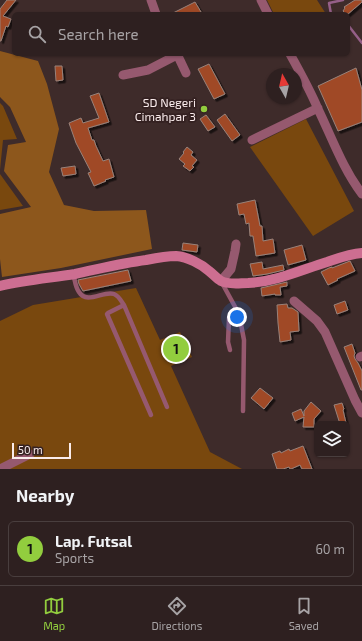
<!DOCTYPE html>
<style>
body{margin:0;font-family:"Exo 2",sans-serif;background:#362829;color:#f1f3f6}
.controls{position:absolute;right:12px;bottom:12px;display:grid;overflow:hidden;border-radius:6px;box-shadow:0 1px 3px #0004}
.controls button{width:36px;height:36px;display:grid;place-items:center;padding:0;border:0;border-bottom:1px solid #493e3e;background:#2e2020;color:#f1f3f6;font:20px sans-serif}
.compass{position:absolute;left:266px;top:68px;width:36px;height:36px;border-radius:50%;background:#2e2020;box-shadow:0 1px 3px #0004;rotate:352deg}
.scale{position:absolute;left:12px;bottom:10px;width:59px;box-sizing:border-box;padding-left:4px;border:2px solid #faecec;border-top:0;font-size:11px;line-height:14px;white-space:nowrap;color:#faecec;-webkit-text-stroke:3px #342121;paint-order:stroke}
.you{position:absolute;left:237px;top:317px;width:14px;height:14px;margin:-10px;border:3px solid #fff;border-radius:50%;background:#1a73e8;box-shadow:0 0 0 6px #1a73e833}
.badge{display:grid;place-items:center;width:26px;height:26px;border-radius:50%;background:#92cd3e;color:#111;font-size:13px;font-weight:700}
.pin{position:absolute;translate:-50% -50%;border:2px solid #fff;box-shadow:0 1px 4px #0006}
.list{margin:0;padding:0;list-style:none}
h2{display:flex;justify-content:space-between;align-items:center;height:52px;margin:0;padding:0 16px;font-size:17px}
h2 small{font-size:13px;font-weight:400;color:#a7a3a5}
.list li{display:grid;grid-template-columns:26px 1fr auto;gap:12px;align-items:center;box-sizing:border-box;height:56px;margin:0 8px 8px;padding:0 8px;border:1px solid #493e3e;border-radius:6px}
.list b{display:block;font-size:15px;white-space:nowrap}
.list p{margin:0;font-size:13px;white-space:nowrap;color:#a7a3a5}
.list em{font-size:13px;font-style:normal;color:#a7a3a5}
.icon{flex:none;width:22px;height:22px;fill:none;stroke:currentColor;stroke-width:2;stroke-linecap:round;stroke-linejoin:round}
.map{position:relative;flex:none;width:362px;height:469px;overflow:hidden}
.search{position:absolute;background:#2e2020;box-shadow:0 1px 3px #0004;left:12px;right:12px;top:12px;height:44px;display:flex;align-items:center;gap:10px;box-sizing:border-box;padding:0 14px;border-radius:6px;color:#a7a3a5;font-size:15px}
.sheet{height:116px;background:#2e2020}
nav{display:flex;justify-content:space-around;align-items:center;box-sizing:border-box;height:56px;border-top:1px solid #493e3e;background:#2e2020;font-size:11px;color:#a7a3a5}
nav a{display:grid;justify-items:center;gap:2px}
nav .on{color:#92cd3e}
.map>svg:first-child{display:block}
.green{fill:#79480e}
.forest{fill:#8d571c}
.lines{fill:none;stroke-linecap:round;stroke-linejoin:round}
.stream{stroke:#955f88;stroke-width:2.5}
.building{fill:#a04825;stroke:#98827a;filter:url(#shadow)}
.lane{stroke:#96596f;stroke-width:4.5}
.street{stroke:#96596f;stroke-width:9}
.secondary{stroke:#cd6e91;stroke-width:10}
.poi-dot{fill:#92cd3e;stroke:#342121;stroke-width:1.5}
.labels{text-anchor:middle;dominant-baseline:central;stroke-width:3.5;stroke-linejoin:round;paint-order:stroke}
.poi-label{font-size:12px;fill:#faecec;stroke:#342121;text-anchor:end}
</style>
<div class="map">
<svg width="362" height="469" viewBox="0 0 362 469">
<defs>
<filter id="shadow"><feDropShadow dx="2.5" dy="2.5" stdDeviation="0" flood-color="#0009"/></filter>
</defs>
<rect width="100%" height="100%" fill="#3e2b2a"/>
<path class="green" d="M267,0H317L326,14H274Z
M0,103L3,106L17,139L3,140L0,170Z
M306,119L354,211L313,236L250,147Z
M0,174L23,206L0,210Z
M136,288L160,340L180,332L192,357L171,366L210,452L242,469H0V321L33,305Z"/>
<path class="forest" d="M0,51L38,61L47,84L59,129L49,172L64,205L94,211L146,210L152,249L61,268L2,277L0,259V214L31,207L4,171L8,145L26,142L10,107L0,97Z"/>
<g class="lines">
<path class="stream" d="M331,14L329,3L343,0
M348,25L362,43"/>
</g>
<path class="building" d="M7,0H16L3,16L11,19L8,27L6,26L1,41H0V9Z
M355,0H362V2L348,14H346L343,11L345,8L344,7Z
M195,2L201,12L197,14H171Z
M209,64L225,94L214,99L198,69Z
M55,66H62L63,80L56,81Z
M356,68L362,90V122L338,131L318,86Z
M99,93L109,122L88,128L92,140H94L96,146L103,161L109,159L114,177L105,180L106,181L94,186L88,173L91,172L76,143L69,123L81,118L83,123L99,118L90,96Z
M225,114L240,135L232,141L217,120Z
M206,115L215,127L208,131L200,119Z
M187,147L193,152L191,155L197,160L192,166L194,167L190,171L183,166L185,164L179,159L184,153L183,152Z
M75,166L76,174L63,176L61,168Z
M255,200L260,226H262L263,241L273,239L275,253L256,256L253,236H250L249,223L246,224L244,214L239,215L237,204Z
M183,243L198,245L197,252L182,250Z
M302,245L306,260L288,265L284,250Z
M350,261L355,271L337,279L338,280L328,285L321,272L329,268L332,267V268Z
M262,262L263,269L283,265L284,270L267,274L253,276L250,264Z
M128,270L131,281L83,291L79,284L78,280Z
M287,282V286L280,287L281,295H275V294L262,296L261,288Z
M345,301L348,310L337,314L334,305Z
M287,304L288,308H292L298,312L299,331L290,332L291,340L280,342L278,323L277,305Z
M352,344L355,353L354,356L355,359L358,363L362,371V390H361L344,347Z
M260,388L273,398L264,409L251,398Z
M311,402L321,411L314,419V427H303L304,417L295,421L292,413L301,409L304,416V411Z
M342,403L344,409L343,410L346,423L340,424L334,405Z
M303,446L312,469H302L300,465L291,469H290L289,467L283,469H277L272,454L280,451L281,453L289,449L290,451Z"/>
<g class="lines">
<path class="lane" d="M73,274C75,279 75,287 79,292C87,305 104,290 114,294C119,296 121,301 124,305L167,407
M222,283L239,314L244,340L243,411
M124,305L108,313L107,314L151,415
M230,350L228,342L229,318L231,315L239,314"/>
<path class="street" d="M151,0L156,14
M261,0L268,14
M177,54L186,73
M290,54C300,72 310,90 318,109C332,138 343,169 362,194
M123,75L148,70L177,55
M252,140L318,108
M221,281L231,269L235,251L236,244
M294,301L317,321L325,332L355,400L362,413
M360,357L362,356
M0,469L30,454"/>
<path class="secondary" d="M0,286C25,280 50,278 75,274C99,269 122,263 146,260C156,258 167,256 176,256C188,257 201,264 209,271C213,274 217,279 221,281C228,285 240,283 248,283C275,282 301,270 327,262C339,258 349,254 362,253"/>
</g>
<circle class="poi-dot" cx="204" cy="109" r="4"/>
<g class="labels">
<g class="poi-label">
<text x="196" y="102">SD Negeri<tspan x="196" dy="14">Cimahpar 3</tspan></text>
</g>
</g>
</svg>
<div class="controls">
<button><svg class="icon" aria-label="layers" viewBox="0 0 24 24"><path d="M12 4l9 5-9 5-9-5zM3 14l9 5 9-5"/></svg></button>
</div>
<svg class="compass" viewBox="-18 -18 36 36"><path d="M0-13l5 13h-10z" fill="#e53935"/><path d="M0 13l5-13h-10z" fill="#a7a3a5"/></svg>
<div class="scale">50 m</div>
<div class="you"></div>
<div class="pin badge" style="left:176px;top:349px">1</div>
<div class="search"><svg class="icon" aria-label="search" viewBox="0 0 24 24"><circle cx="10" cy="10" r="6"/><path d="M15 15l6 6"/></svg>Search here</div>
</div>
<section class="sheet">
<h2>Nearby<small></small></h2>
<ul class="list">
<li><span class="badge">1</span><div><b>Lap. Futsal</b><p>Sports</p></div><em>60 m</em></li>
</ul>
</section>
<nav>
<a class="on"><svg class="icon" aria-label="map" viewBox="0 0 24 24"><path d="M3 6l6-2 6 2 6-2v14l-6 2-6-2-6 2zM9 4v14M15 6v14"/></svg>Map</a>
<a><svg class="icon" aria-label="directions" viewBox="0 0 24 24"><path d="M12 3l9 9-9 9-9-9zM9 14v-3h6M13 9l2 2-2 2"/></svg>Directions</a>
<a><svg class="icon" aria-label="saved" viewBox="0 0 24 24"><path d="M7 4h10v16l-5-4-5 4z"/></svg>Saved</a>
</nav>
